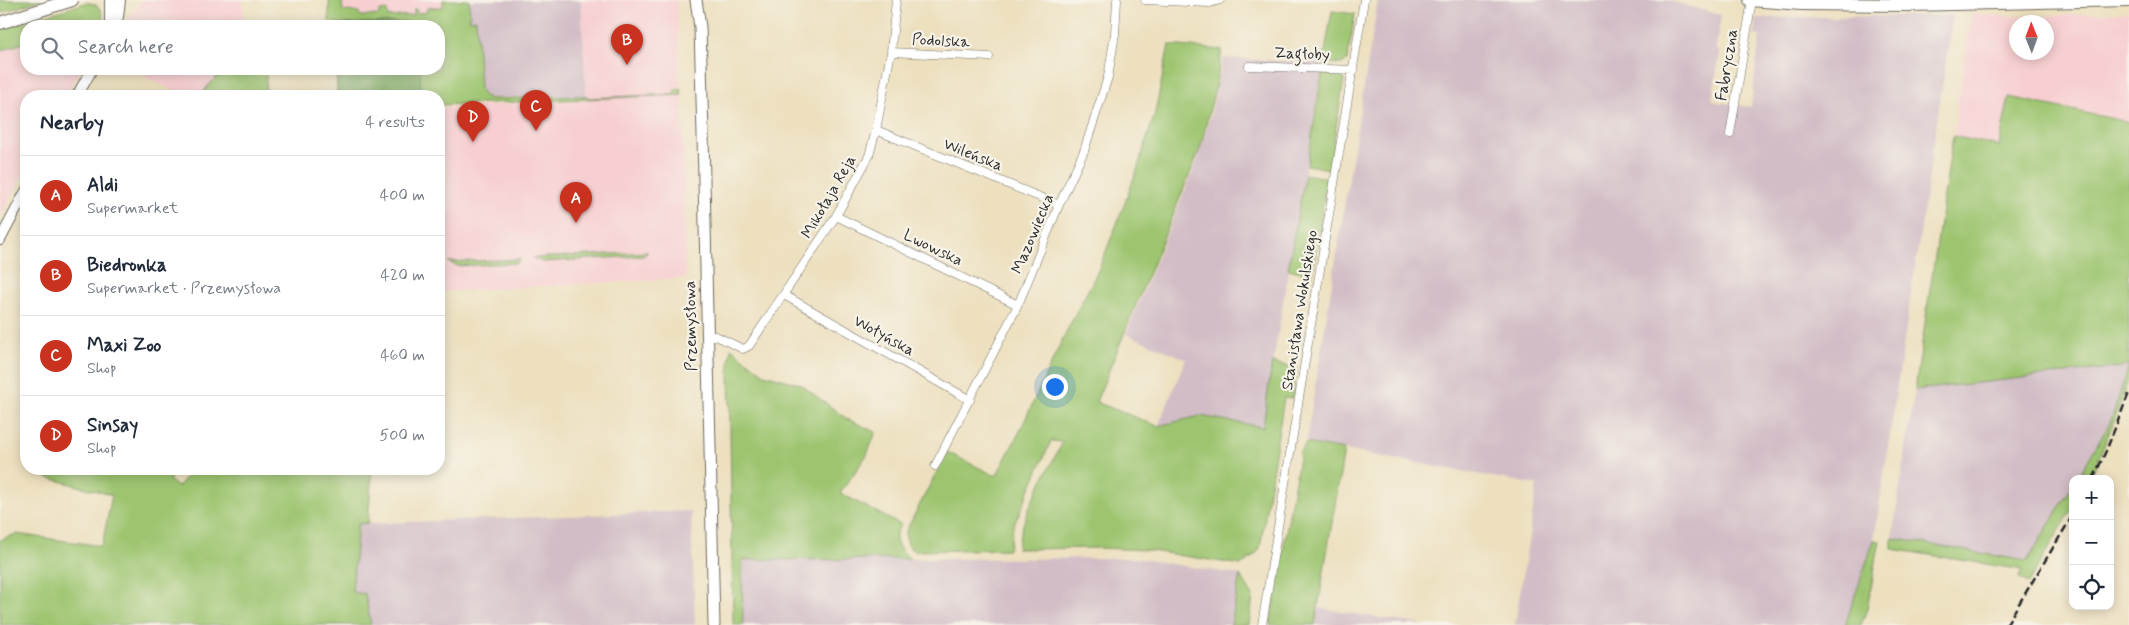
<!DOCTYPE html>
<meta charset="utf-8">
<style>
body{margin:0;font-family:Mynerve,sans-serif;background:#f6f6f7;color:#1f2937}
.controls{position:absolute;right:15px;bottom:15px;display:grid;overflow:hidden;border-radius:10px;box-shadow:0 2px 12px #0003}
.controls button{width:45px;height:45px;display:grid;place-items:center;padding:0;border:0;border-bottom:1px solid #e0e1e3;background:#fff;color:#1f2937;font:25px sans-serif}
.compass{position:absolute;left:2009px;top:15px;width:45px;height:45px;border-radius:50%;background:#fff;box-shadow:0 2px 12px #0003;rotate:359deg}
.you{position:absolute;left:1054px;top:386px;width:18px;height:18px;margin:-12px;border:4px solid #fff;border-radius:50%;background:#1a73e8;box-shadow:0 0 0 8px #1a73e833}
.badge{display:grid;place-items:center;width:32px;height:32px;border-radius:50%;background:#c8321e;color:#fff;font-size:16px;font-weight:700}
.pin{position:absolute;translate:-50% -41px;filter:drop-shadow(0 1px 2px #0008)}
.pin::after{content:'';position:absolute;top:26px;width:18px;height:15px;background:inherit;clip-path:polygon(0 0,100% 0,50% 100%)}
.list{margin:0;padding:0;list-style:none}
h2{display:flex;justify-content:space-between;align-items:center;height:65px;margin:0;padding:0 20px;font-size:21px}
h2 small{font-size:16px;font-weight:400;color:#747a83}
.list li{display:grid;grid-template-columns:32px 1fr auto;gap:15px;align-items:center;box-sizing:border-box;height:80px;padding:0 20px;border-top:1px solid #e0e1e3}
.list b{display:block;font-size:19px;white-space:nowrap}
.list p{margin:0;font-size:16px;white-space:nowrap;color:#747a83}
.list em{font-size:16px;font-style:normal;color:#747a83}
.icon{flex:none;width:28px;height:28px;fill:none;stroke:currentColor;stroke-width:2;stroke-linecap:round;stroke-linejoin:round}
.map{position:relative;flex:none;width:2129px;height:625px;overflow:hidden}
.search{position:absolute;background:#fff;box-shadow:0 2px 12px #0003;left:20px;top:20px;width:425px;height:55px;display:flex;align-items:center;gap:12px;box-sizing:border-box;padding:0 18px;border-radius:20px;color:#747a83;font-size:19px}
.panel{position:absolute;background:#fff;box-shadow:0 2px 12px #0003;left:20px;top:90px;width:425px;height:385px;border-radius:20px}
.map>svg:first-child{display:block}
.built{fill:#f7cfd1;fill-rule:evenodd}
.industrial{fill:#d2bdc6}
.green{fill:#9dc570;stroke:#64784e}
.forest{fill:#7eaa62;stroke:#546a46}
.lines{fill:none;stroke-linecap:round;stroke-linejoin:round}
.minor-casing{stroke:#6f6a5f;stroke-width:9}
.tertiary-casing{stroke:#6f6a5f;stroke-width:12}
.secondary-casing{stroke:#6f6a5f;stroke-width:13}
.primary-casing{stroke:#6f6a5f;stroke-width:14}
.minor{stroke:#fff;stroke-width:8}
.tertiary{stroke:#fff;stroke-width:10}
.secondary{stroke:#fff;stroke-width:11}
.primary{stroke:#fff;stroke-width:12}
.rail{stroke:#2b2b2b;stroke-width:2.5;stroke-dasharray:8 4;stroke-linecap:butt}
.labels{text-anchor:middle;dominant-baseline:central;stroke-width:4.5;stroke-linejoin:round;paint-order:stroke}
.street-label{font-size:16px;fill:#2b2b2b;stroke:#f7f3e8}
</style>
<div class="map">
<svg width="2129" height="625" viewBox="0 0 2129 625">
<rect width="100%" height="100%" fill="#f7f3e8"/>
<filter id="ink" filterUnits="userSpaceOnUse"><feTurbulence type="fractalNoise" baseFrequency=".02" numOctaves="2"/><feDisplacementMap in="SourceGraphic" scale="10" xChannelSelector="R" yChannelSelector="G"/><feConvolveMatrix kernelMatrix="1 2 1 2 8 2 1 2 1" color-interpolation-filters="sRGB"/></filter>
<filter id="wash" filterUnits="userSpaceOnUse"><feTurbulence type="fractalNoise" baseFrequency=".0096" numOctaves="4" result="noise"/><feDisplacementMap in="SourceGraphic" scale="20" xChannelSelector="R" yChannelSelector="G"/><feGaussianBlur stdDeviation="1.12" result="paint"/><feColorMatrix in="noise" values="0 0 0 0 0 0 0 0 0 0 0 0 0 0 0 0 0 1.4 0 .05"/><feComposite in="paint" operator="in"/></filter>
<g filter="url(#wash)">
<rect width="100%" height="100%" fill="#ede0bf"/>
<path class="built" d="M143,0H243V26H125L130,17Z
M333,0H456L453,15L334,24Z
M581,0H677L680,88L676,89L673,94L590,98L586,96Z
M2129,12V122L2010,97L1999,146L1953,136L1971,14L2025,17ZM2016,22H2046V52H2016Z
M26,42V69H81L66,96H26V169L0,217V51Z
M128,69H224L207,87L201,96H186Z
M682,95L686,278L439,292V108Z"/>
<path class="industrial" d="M469,0H581L586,96L486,98L480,88L476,20H470Z
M1378,0H1667L1721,15L1716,47L1720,53L1712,99L1717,102L1751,107L1760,36L1754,35L1756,18L1953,15L1874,540L1845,625H1515L1537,485L1306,443Z
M1223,58L1323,63L1260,441L1158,426L1186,359L1126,334L1197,161L1212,111Z
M2129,366L2110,423L2077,479H2073V485L2028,561L1892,538L1915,390Z
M691,511L695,625H371L365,594L352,592L358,524Z
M1135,558L1240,575L1231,625H743L742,560Z
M1318,608L1424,625H1315Z"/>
<path class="green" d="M0,0H41L0,13Z
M329,0H342L343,11L359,12L360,16L379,15V11L387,10L388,17L414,15V9H416L417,13L427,12V8L443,7V0H469L470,20L476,19L480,88L482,94L489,99L586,96L590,98L673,94L676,89L680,88L682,95L439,105V96H421L420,69H439V26H418L417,22L331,24L329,21Z
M85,3C100,2 105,13 102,26H26V42L0,51V30Z
M1332,11L1355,14L1347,61L1341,64L1323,63Z
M1169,45L1222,50L1216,85L1200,149L1096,402L1158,426L1200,416L1263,427L1272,363L1297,368L1292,399L1284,398L1260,548L1255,555L1241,565L1146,550L1099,548L1017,549C1023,512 1045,475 1063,442L1051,441L1013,527L1009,549L914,551L908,546L905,533L947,452L996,476L1018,435L1063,338L1098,271L1118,221L1137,170L1155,113Z
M224,69H266V96H201L207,87Z
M1322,74H1341L1344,80L1329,169L1307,165Z
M2009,97L2129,122V378L2115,419L2090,479H2077L2110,423L2129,366L1915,390L1953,136L1999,146Z
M1305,174L1327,178L1312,275L1288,269Z
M648,252L643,256L542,262L533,258Z
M520,259L517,263L457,266L448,262Z
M731,348L764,374L800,384L847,419L876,432L867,455L840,493L901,525C889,538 900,550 910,559L742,560L743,625H733L729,365Z
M1306,443L1344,450L1315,625H1270L1300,452Z
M38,469H179L169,480L178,487L193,469H372L368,523L358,524L352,592L365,594L371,625H0V540L16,534L102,546L112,495L41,476Z
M2073,485V508L2028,583L2019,578L2023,570L1892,549V538L2027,561Z
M1874,540L1880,541L1867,609L1861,625H1845Z
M1240,575L1253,596L1249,625H1231Z"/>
<path class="forest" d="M417,22L418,26H334V24Z
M336,69H420L421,96H337Z"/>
</g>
<g filter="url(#ink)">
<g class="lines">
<g class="minor-casing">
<path id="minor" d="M1145,0L1210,3L1220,0
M891,52L989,57
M1249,66L1354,70
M876,130L1059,205
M1730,134L1752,0
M836,216L1018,305
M784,295L970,400
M707,336H716L743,349L749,346L836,216L869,156L876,130L891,52L896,0
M935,466L1018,305L1059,205L1084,151L1108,77L1115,34L1117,0
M1262,625L1364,0"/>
</g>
<g class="tertiary-casing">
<path id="tertiary" d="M110,0V26
M112,26L118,17L120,0
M77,96L92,69
M0,240L26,191"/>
</g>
<g class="secondary-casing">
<path id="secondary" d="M696,0L700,27L703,135L714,625"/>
</g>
<g class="primary-casing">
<path id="primary" d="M1750,0L1801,4L1909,5L2129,0
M0,23L72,0"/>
</g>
<use href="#minor" class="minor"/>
<use href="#tertiary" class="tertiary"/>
<use href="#secondary" class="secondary"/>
<use href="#primary" class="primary"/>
<path class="rail" d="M2093,479L2106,451L2129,393
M2006,625L2073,515"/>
</g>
</g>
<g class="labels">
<g class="street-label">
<text transform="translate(941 41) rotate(3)">Podolska</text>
<text transform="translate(1302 54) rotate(2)">Zagłoby</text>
<text transform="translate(1727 65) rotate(-81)">Fabryczna</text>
<text transform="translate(973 155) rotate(22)">Wileńska</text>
<text transform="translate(829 197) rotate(-60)">Mikołaja Reja</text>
<text transform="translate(1033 234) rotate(-67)">Mazowiecka</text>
<text transform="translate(933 248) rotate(26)">Lwowska</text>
<text transform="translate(1300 310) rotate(-81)">Stanisława Wokulskiego</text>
<text transform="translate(691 326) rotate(-91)">Przemysłowa</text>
<text transform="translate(884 336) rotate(29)">Wołyńska</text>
</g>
</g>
</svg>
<div class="controls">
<button>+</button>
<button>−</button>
<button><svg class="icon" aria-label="locate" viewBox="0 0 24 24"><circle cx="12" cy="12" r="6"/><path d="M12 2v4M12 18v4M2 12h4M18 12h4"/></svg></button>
</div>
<svg class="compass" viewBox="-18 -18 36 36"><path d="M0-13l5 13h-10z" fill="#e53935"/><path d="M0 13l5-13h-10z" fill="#747a83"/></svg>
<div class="you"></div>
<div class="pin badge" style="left:576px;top:223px">A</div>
<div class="pin badge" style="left:627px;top:65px">B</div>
<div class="pin badge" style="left:536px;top:131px">C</div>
<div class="pin badge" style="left:473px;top:142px">D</div>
<div class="search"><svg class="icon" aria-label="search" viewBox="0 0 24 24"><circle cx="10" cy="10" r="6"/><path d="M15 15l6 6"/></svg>Search here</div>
<section class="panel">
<h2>Nearby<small>4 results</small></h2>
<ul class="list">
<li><span class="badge">A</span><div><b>Aldi</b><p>Supermarket</p></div><em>400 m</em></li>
<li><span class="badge">B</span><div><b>Biedronka</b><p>Supermarket · Przemysłowa</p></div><em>420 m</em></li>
<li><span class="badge">C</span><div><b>Maxi Zoo</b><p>Shop</p></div><em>460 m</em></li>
<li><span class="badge">D</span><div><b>Sinsay</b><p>Shop</p></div><em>500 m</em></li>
</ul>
</section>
</div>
